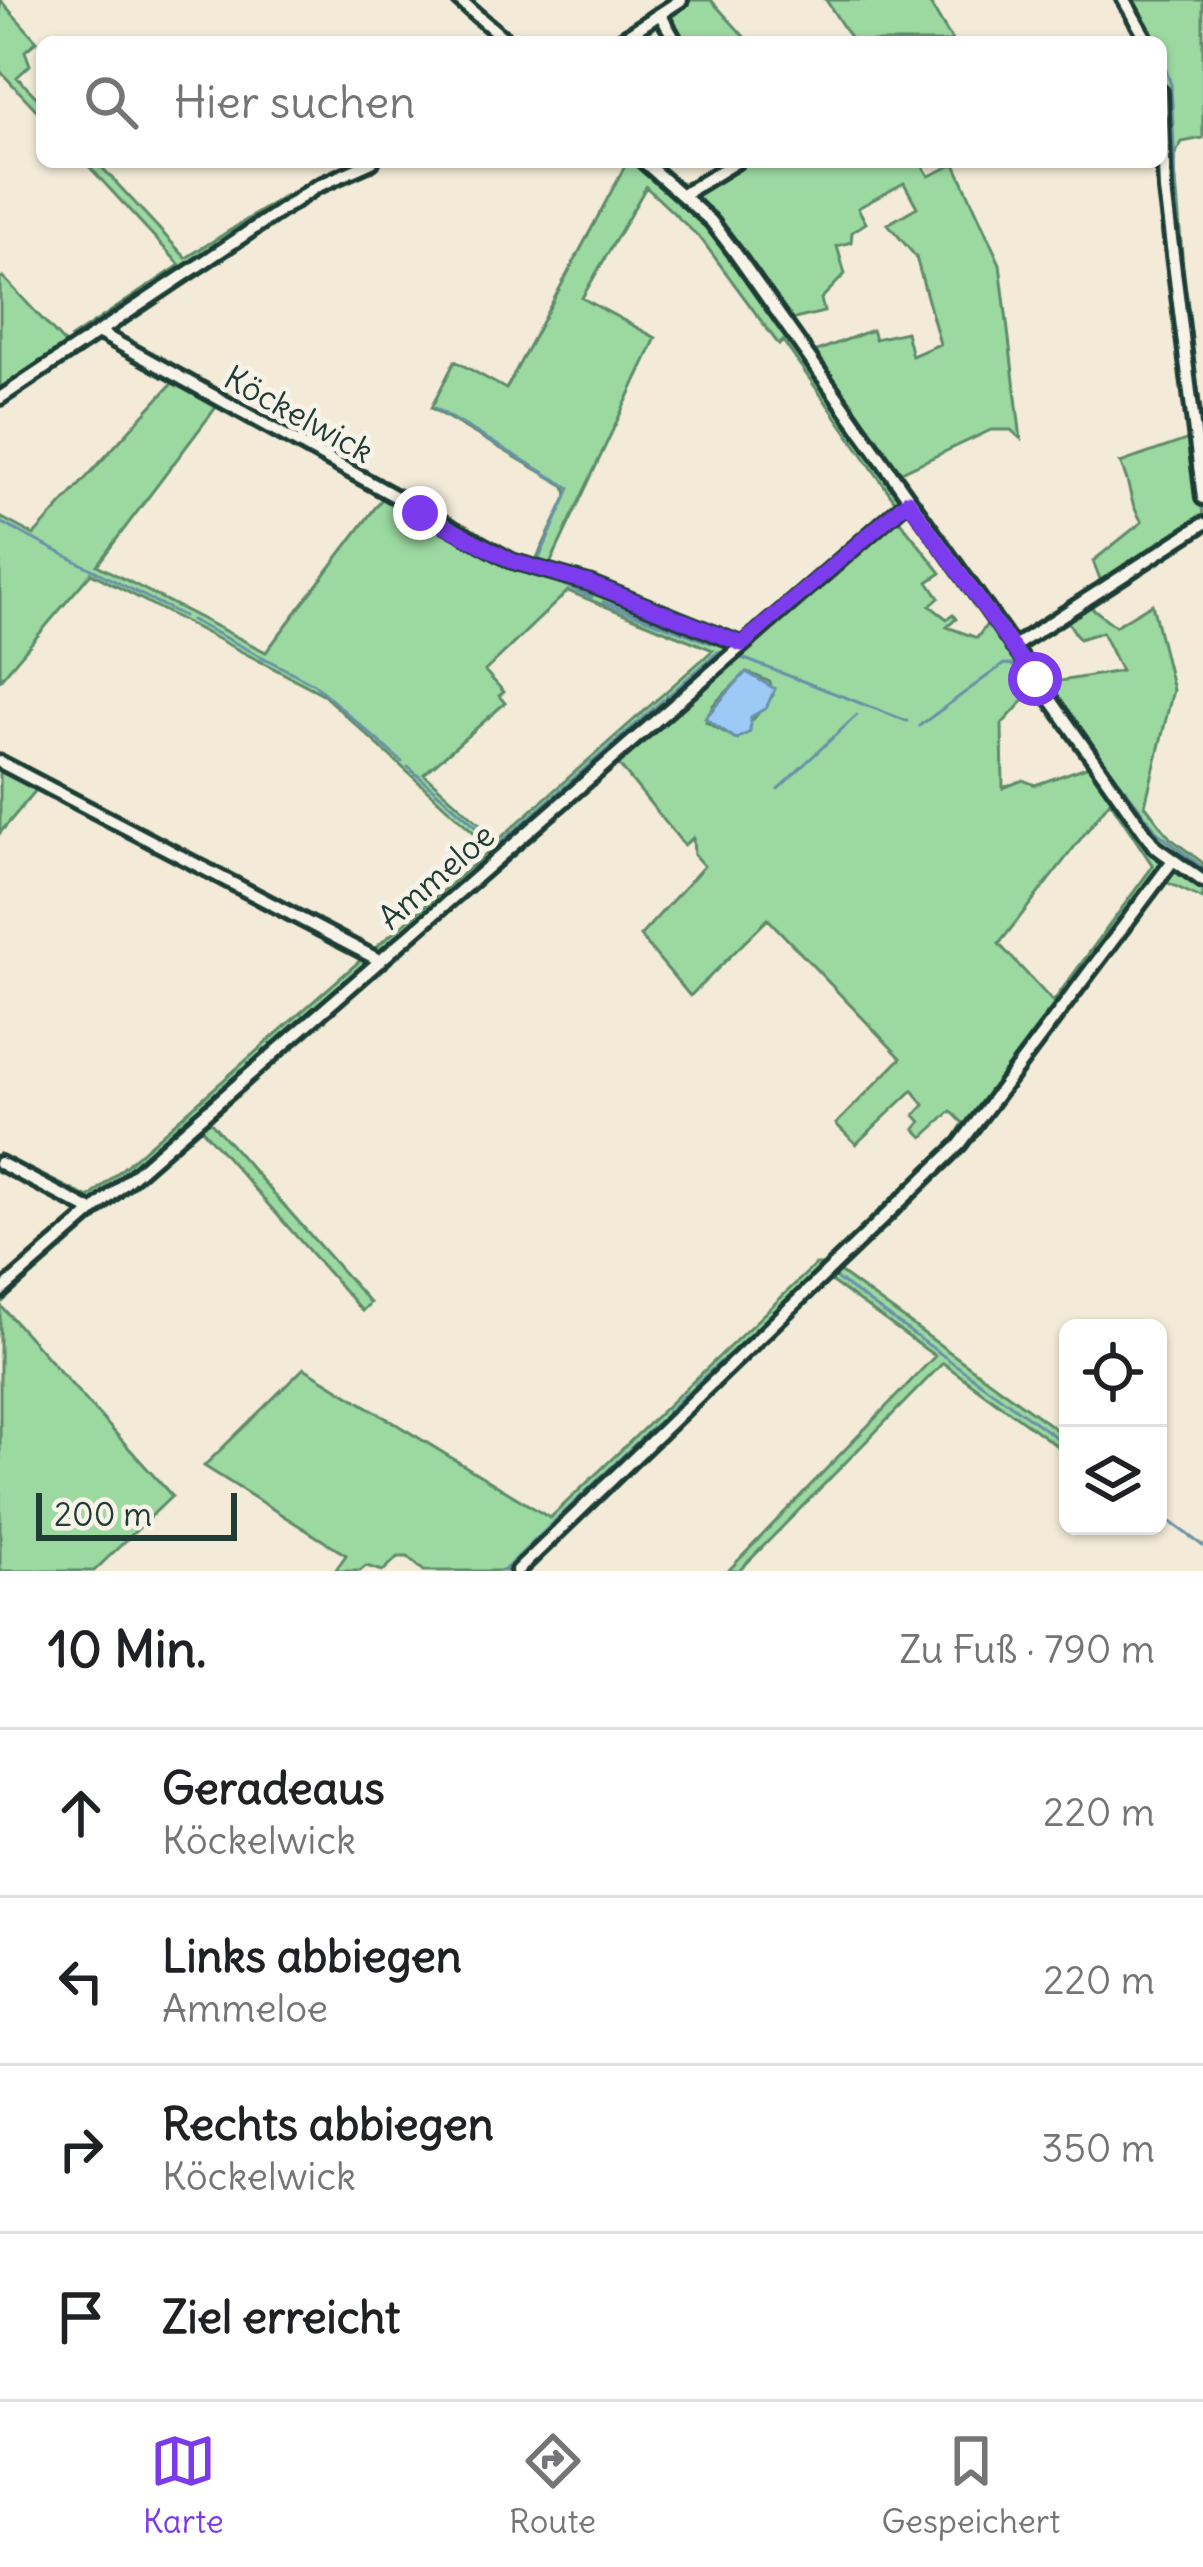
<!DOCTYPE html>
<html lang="de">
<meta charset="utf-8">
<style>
body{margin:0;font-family:Delius,sans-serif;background:#f6f6f6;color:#202124}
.controls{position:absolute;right:36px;bottom:36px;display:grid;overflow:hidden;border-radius:18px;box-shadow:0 3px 9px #0004}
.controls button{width:108px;height:108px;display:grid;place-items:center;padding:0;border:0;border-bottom:3px solid #e0e0e0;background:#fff;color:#202124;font:60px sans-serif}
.scale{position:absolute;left:36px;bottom:30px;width:201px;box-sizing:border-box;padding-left:12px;border:6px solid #1f3d34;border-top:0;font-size:33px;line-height:42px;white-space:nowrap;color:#1f3d34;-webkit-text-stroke:9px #f7f3e8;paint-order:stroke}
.stop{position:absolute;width:36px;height:36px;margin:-27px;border:9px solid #7c3aed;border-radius:50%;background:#fff}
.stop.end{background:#7c3aed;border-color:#fff;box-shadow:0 3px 12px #0008}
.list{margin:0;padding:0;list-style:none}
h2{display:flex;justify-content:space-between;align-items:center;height:156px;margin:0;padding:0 48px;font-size:51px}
h2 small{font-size:39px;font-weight:400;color:#757577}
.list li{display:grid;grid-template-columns:78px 1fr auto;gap:36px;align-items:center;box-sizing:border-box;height:168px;padding:0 48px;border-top:3px solid #e0e0e0}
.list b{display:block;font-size:45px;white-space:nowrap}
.list p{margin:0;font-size:39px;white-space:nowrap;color:#757577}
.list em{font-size:39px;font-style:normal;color:#757577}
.icon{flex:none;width:66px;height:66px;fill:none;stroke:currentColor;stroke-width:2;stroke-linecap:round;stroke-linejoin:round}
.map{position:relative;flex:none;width:1203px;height:1571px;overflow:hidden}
.search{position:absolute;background:#fff;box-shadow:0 3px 9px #0004;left:36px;right:36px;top:36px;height:132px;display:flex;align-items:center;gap:30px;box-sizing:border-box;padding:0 42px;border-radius:18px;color:#757577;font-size:45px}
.sheet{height:828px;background:#fff}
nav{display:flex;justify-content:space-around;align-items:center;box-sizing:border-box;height:168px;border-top:3px solid #e0e0e0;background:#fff;font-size:33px;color:#757577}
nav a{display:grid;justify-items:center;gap:6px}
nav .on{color:#7c3aed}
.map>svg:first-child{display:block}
.green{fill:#9cd9a1;stroke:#5e8b6a;stroke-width:3;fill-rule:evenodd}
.water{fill:#9cc9f6;stroke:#6a91a8;stroke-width:3}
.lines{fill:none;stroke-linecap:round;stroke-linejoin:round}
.stream{stroke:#6a91a8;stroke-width:3}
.minor-casing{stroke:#1f3d34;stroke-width:20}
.minor{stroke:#f7f3e8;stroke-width:10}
.route{stroke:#7c3aed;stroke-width:15}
.labels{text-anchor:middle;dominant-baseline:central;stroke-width:10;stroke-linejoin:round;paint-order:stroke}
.street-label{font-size:33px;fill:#1f3d34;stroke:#f7f3e8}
</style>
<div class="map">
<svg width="1203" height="1571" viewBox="0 0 1203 1571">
<rect width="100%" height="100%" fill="#f3ebd8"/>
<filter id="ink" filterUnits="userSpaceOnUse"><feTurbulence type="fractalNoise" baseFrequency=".00833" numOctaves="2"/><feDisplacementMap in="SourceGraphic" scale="24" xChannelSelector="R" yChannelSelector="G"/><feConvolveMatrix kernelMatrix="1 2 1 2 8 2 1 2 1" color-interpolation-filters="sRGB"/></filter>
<g filter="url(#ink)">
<path class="green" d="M0,0L37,41L25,51L30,65L17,77L42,103V116L0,71Z
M690,0H711L749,42H679L666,19Z
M826,0H928L953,42H853Z
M1125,0H1203V138L1182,142L1174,156L1182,255L1174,253L1161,42H1149Z
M85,162H97L186,258L286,195L291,200L78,343L71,338L180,265Z
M627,162H640L702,217L731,252L901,497L742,639L512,559L108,334L109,328L160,297L118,326V335L501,551L534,564L567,496L565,486L431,408L455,361L506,389ZM646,187L702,240L779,345L783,341L895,501L743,637L549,566L656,338L582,298Z
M745,162H920L929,176L955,164L1000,264L1021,439L1011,430H991L895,475L809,354L872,330L875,339L906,332L912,356L940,344L916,257L888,224L917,207L904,183L858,208L866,223L852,232L851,242L837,246L845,274L821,299L824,312L786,321L689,197Z
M1154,162H1159L1203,515L1202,521L1104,589L1093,561L1142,522C1127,499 1132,485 1120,463L1189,439Z
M3,277L69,348L0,394V278Z
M177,378L220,402L97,565L266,652L384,496L479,548L588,585L734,647L378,956L55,785L374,949L492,849L321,693L91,573L0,680V517L34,535ZM568,591L713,650L498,840L424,774L505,703L499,696L504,692L485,671Z
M897,517L941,573L928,582L939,598L930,606L947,619L953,615L956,619L947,627L977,638L990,620L1036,687L1002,724L1003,788L1023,780L1035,785L1092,765L1164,864L960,1142L956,1135L963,1123L951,1111L923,1137L915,1129L921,1122L915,1115L924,1105L913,1090L856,1144L836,1124L901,1058L768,919L690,996L640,936L704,866L694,855L693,838L684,845L615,760ZM747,672L770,682L773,695L737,739L706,722L713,705ZM1110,801L1153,866L1053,1002L999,944Z
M1087,604L1115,626L1152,604L1173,690L1145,805L1170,838L1203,863V879L1164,853L1041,684L1121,671L1102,632L1079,639L1065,617Z
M0,766L373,961L95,1207L0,1164V1154L89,1198L363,958L37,789L0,833Z
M538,827H543L209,1120L370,1303L362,1311L201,1128L0,1304V1298Z
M1175,870L1203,885V899L1166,882L967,1146L838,1271L1068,1438V1454L943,1363L739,1571H728L935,1356L825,1277L965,1141Z
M898,1195L901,1198L514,1571H424L408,1557H398L383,1571L366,1566L360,1571H335L346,1555L204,1466L304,1368L550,1518L815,1265H825Z
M0,1305L172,1496L94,1571H0Z"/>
<path class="water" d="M746,672L775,689L766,708L751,717L750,732L736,739L705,718Z"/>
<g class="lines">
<path class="stream" d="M1130,0L1147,30
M655,10L670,0
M604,42L619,32
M1161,55L1171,85L1179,252
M1183,277L1203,427
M435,408L570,488L539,559
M0,522L183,616
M538,574L592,597
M603,602L711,643
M191,620L314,684L402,762
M742,658L907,721
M1048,685L1158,833L1203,868
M919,726L1004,664L1012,665L1030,684
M408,767L498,845L718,652L726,650
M778,789L857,715
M833,1276L1068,1446
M695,1385L823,1268
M667,1412L688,1392
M1158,1513L1203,1546
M503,1571L659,1421"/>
<g class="minor-casing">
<path id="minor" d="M459,0L508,42
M1124,0L1148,42
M660,14L676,42
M617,42L681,0
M1161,92L1165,190L1203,498
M644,162L711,221L734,251L1155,847L1203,881
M682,195L736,162
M98,332L512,561L589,583L743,645
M0,398L316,187L372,162
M1013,647L1203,524
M0,762L381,961
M0,1163L92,1211
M0,1292L908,501
M517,1571L960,1144L1171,863"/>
</g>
<use href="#minor" class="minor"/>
</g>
</g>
<g class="lines" filter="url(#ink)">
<path class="route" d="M420,513L512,561L589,583L742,644L908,501L1035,679"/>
</g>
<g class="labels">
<g class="street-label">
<text transform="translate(299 414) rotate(29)">Köckelwick</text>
<text transform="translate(436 876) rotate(-41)">Ammeloe</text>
</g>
</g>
</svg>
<div class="controls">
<button><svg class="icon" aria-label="locate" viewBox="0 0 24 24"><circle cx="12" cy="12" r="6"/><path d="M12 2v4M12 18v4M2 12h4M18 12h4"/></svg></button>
<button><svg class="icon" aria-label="layers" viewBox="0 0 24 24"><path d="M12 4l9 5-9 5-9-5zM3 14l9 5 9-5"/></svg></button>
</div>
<div class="scale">200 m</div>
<div class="stop" style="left:1035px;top:679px"></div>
<div class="stop end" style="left:420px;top:513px"></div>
<div class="search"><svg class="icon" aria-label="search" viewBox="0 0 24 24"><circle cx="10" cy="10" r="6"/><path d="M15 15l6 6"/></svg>Hier suchen</div>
</div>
<section class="sheet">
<h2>10 Min.<small>Zu Fuß · 790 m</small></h2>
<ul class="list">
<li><svg class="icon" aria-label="ahead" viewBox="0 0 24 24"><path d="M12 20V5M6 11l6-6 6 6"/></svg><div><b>Geradeaus</b><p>Köckelwick</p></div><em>220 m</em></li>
<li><svg class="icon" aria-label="left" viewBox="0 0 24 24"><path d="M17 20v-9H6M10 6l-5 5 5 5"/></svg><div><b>Links abbiegen</b><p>Ammeloe</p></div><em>220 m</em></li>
<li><svg class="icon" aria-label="right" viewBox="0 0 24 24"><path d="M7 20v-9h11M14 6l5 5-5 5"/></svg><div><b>Rechts abbiegen</b><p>Köckelwick</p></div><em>350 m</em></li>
<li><svg class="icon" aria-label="arrive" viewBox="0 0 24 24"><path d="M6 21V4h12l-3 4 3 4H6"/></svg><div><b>Ziel erreicht</b></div></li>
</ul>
</section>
<nav>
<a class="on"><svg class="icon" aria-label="map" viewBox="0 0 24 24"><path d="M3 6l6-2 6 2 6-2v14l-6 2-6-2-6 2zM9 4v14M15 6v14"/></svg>Karte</a>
<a><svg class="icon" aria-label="directions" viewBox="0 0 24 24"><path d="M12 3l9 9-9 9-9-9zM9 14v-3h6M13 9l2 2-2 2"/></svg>Route</a>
<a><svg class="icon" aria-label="saved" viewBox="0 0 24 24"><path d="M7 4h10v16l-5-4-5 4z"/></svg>Gespeichert</a>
</nav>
